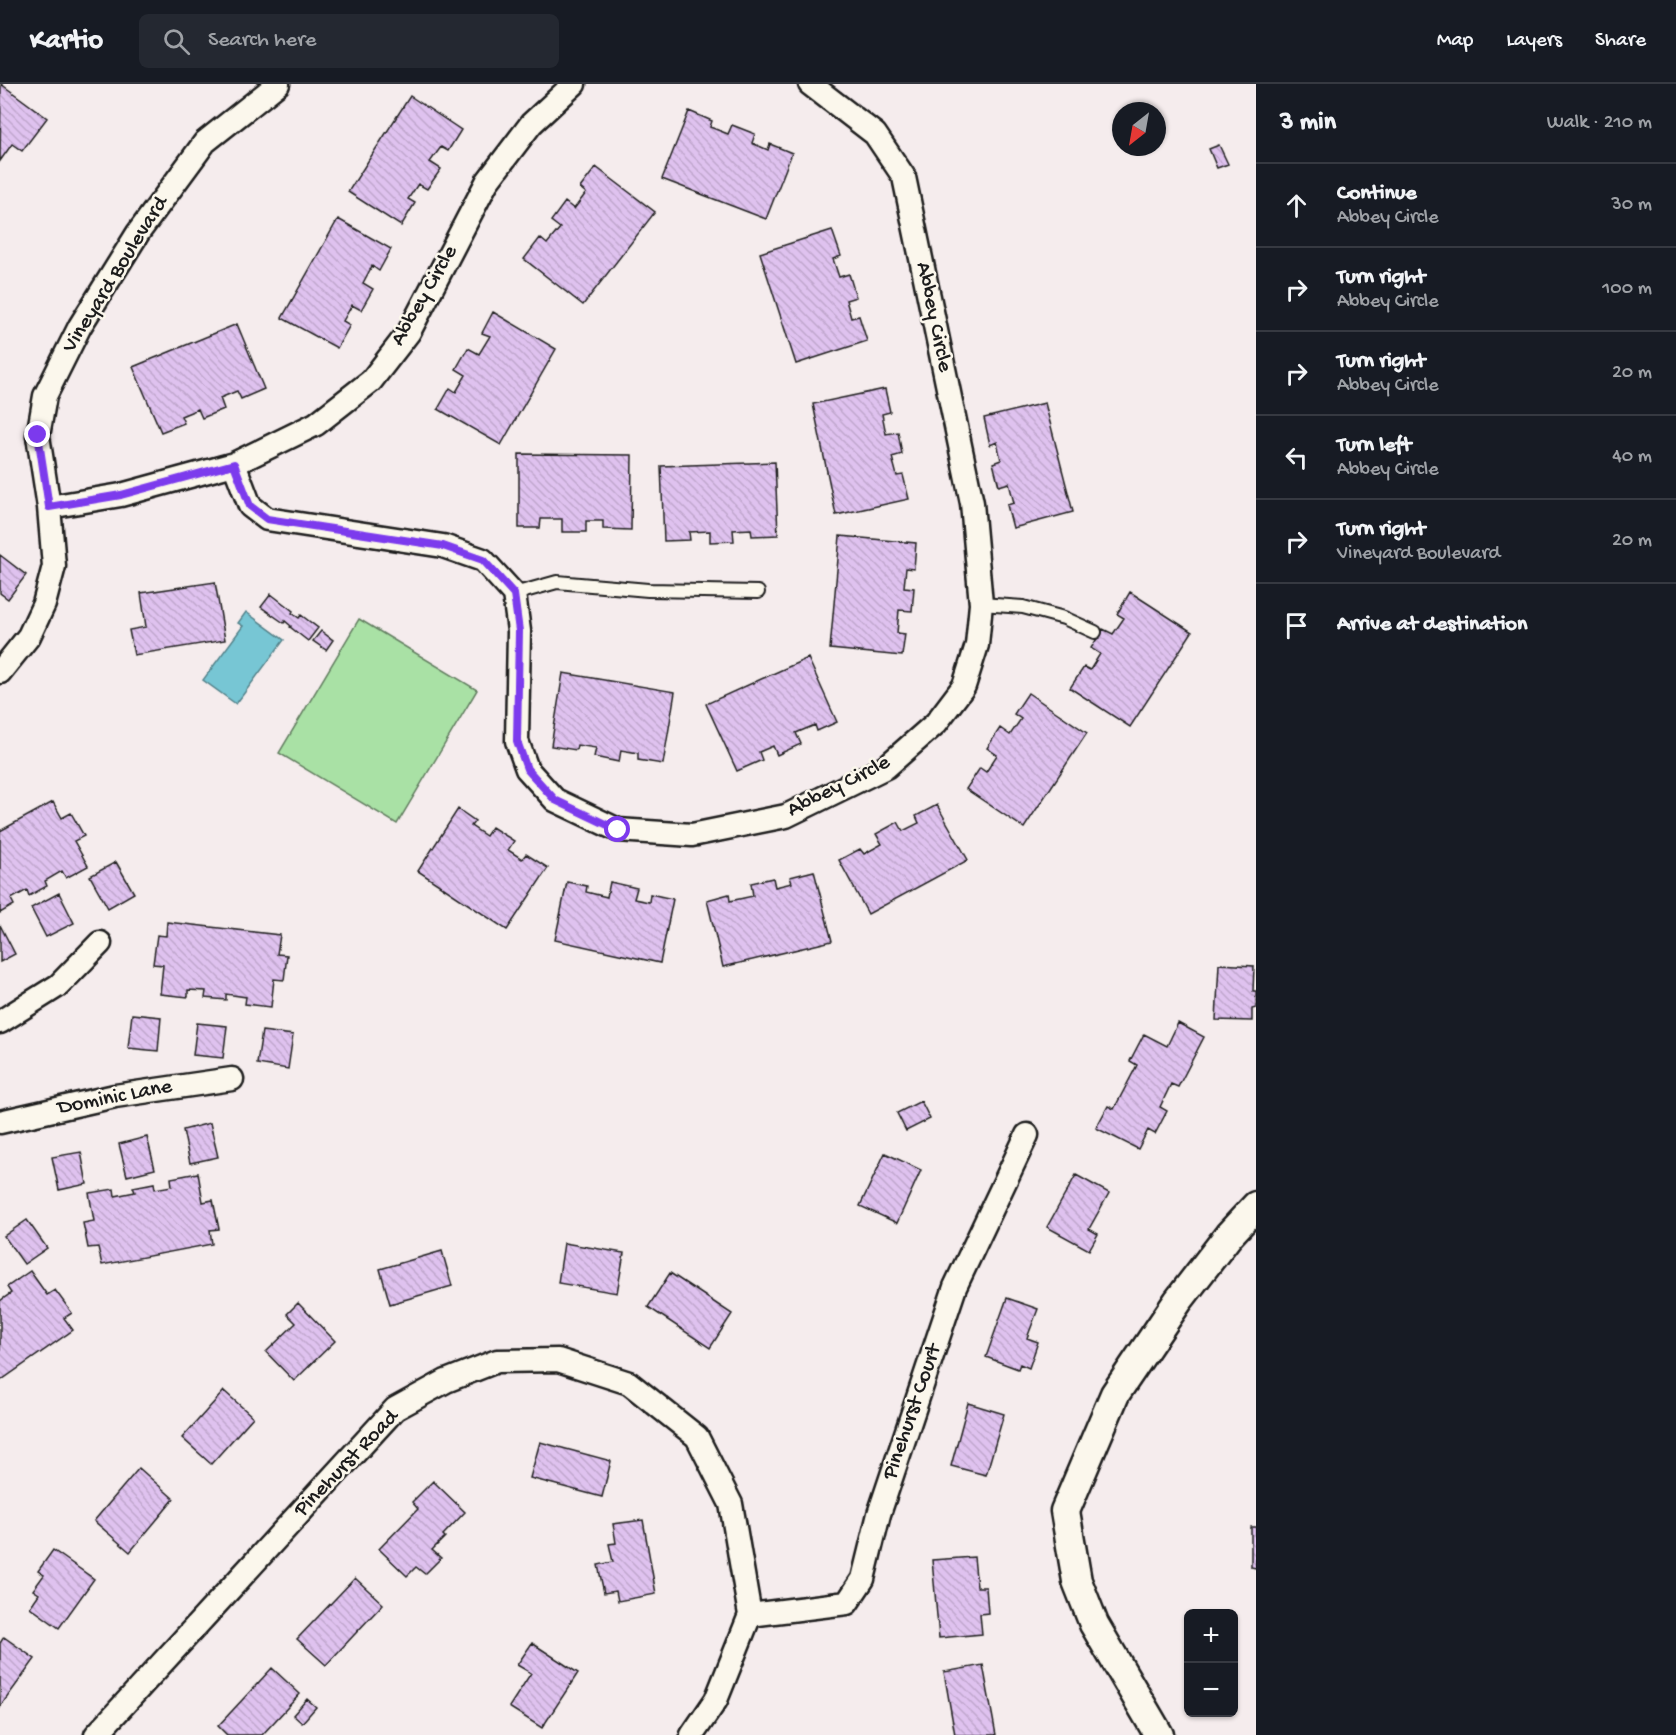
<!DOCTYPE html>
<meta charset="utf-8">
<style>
body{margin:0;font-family:"Gochi Hand",sans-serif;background:#242831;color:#f1f3f6}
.controls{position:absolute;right:18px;bottom:18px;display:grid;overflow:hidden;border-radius:9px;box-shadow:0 2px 4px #0004}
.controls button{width:54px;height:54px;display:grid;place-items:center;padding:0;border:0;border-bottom:2px solid #363941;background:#171b24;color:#f1f3f6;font:30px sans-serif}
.compass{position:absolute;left:1112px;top:18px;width:54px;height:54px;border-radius:50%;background:#171b24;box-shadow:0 2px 4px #0004;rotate:211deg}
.stop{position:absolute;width:18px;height:18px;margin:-14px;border:4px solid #7c3aed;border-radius:50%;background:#fff}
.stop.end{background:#7c3aed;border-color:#fff;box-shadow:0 2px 6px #0008}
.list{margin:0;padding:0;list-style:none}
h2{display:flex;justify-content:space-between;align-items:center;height:78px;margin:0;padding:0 24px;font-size:26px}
h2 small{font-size:20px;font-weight:400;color:#9ea1a6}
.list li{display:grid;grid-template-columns:39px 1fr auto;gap:18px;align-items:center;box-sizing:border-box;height:84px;padding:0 24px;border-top:2px solid #363941}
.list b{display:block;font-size:22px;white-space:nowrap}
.list p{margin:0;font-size:20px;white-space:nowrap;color:#9ea1a6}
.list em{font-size:20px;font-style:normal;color:#9ea1a6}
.icon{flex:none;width:33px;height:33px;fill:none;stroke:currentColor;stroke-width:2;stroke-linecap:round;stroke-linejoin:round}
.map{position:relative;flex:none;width:1256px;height:1651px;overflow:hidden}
header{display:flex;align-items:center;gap:36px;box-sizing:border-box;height:84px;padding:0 30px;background:#171b24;border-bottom:2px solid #363941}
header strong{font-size:28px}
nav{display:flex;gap:33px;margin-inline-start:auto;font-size:21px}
.search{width:420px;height:54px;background:#242831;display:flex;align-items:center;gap:15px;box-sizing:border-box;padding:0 21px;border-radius:9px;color:#9ea1a6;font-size:22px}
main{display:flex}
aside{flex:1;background:#171b24}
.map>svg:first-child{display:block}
.park{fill:#a9e1a5;stroke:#627e60;stroke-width:1.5}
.water{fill:#77c6d4;stroke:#53828a;stroke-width:1.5}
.building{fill:url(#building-back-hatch);stroke:#1c1c1c;stroke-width:1.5}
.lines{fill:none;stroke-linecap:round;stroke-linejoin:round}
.service-casing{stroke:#1c1c1c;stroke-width:16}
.minor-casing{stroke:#1c1c1c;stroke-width:27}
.tertiary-casing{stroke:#1c1c1c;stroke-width:33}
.service{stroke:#fbf7ec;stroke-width:12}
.minor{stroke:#fbf7ec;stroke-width:22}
.tertiary{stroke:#fbf7ec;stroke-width:28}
.route{stroke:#7c3aed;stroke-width:8}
.labels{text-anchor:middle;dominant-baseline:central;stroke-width:5;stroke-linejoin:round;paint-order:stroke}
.street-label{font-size:22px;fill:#1c1c1c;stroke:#fbf7ec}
</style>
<header>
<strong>Kartio</strong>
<div class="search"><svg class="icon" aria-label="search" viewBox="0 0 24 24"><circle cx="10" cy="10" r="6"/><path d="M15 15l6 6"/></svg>Search here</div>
<nav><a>Map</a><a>Layers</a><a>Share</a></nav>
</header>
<main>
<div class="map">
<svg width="1256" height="1651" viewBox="0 0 1256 1651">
<defs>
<pattern id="building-back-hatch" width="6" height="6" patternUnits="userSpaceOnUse" patternTransform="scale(1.5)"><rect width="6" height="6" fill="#dfc2ef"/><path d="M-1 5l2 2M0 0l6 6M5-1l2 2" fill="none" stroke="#bfa6cc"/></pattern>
</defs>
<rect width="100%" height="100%" fill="#f5eced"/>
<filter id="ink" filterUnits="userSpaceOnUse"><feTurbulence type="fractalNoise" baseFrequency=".0167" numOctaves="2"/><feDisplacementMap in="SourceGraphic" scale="12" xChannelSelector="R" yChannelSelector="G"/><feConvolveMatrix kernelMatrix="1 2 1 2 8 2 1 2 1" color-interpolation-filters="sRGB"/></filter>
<g filter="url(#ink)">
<path class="park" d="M359,535L477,606L397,740L279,669Z"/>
<path class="water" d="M246,528L284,556L236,620L203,596L243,542L238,539Z"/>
<path class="building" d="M1,0L47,34L22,67L12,60L0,77Z
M410,12L461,46L448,67L441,63L430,78L441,85L427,105L418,100L408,115L415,119L401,142L348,108Z
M689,27L712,37L710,43L728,50L732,41L755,50L752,59L768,66L770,60L792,69L766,135L662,95Z
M1219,61L1228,80L1217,84L1209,65Z
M596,83L655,128L583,221L524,175L540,154L547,160L560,144L551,137L565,118L574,125L586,109L580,104Z
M338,135L391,165L379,187L372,182L363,199L373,205L361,226L352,221L343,237L350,241L337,264L282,234Z
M832,146L841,172L833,175L839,193L849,190L856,213L846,216L851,234L859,232L867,257L796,280L760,169Z
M493,228L556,265L501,361L438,325L450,304L456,308L466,291L456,285L468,264L479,270L490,252L482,249Z
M237,240L264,305L241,315L237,307L220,314L224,325L202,334L198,325L181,332L184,339L161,348L133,283Z
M885,305L890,328L882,330L886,350L898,348L902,370L892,373L897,392L903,391L909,415L836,431L813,320Z
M1045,319L1073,428L1013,444L1007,421L1014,419L1009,399L999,402L993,379L1001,376L997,358L990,361L984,334Z
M519,370L632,371L631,446L603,445V437H586V448H562V435H541L540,444H519Z
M775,378L778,451L752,452L751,445L733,446L734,457L710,458V447L689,448L690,456L664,457L661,382Z
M840,452L916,459L914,485L906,484L904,503L914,504L912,527L899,526L897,549L905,550L902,572L830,565Z
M0,471L26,491L8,515L0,509Z
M215,498L225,556L134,571L129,546L146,543L141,509Z
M1130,508L1192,548L1130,643L1070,604L1084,583L1090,586L1100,570L1091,564L1103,545L1113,550L1124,534L1117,530Z
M271,510L293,527L292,529L299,534L301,531L318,544L308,557L290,543L291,542L285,537L284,539L261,523Z
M321,547L333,556L326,566L313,557Z
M808,574L837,638L817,647L815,641L796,649L801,660L777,671L773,662L759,668L762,676L737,687L706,620Z
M563,589L675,608L663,680L638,676V669L621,666L619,678L594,673L596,664L577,661L576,666L551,662Z
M1028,609L1087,649L1024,744L966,705L980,684L986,688L997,671L987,664L1000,644L1010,651L1021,635L1014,630Z
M53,718L62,734L71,729L84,752L74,757L88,782L66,794L62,787L45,797L47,802L29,812L27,806L11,815L14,821L0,829V747Z
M937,721L968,776L868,830L839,776L860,765L864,770L882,760L876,750L898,738L903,747L919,739L916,732Z
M458,725L475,737L471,742L486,752L492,743L514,757L508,766L522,775L526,770L548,784L507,846L418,787Z
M116,778L134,809L108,824L90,792Z
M814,787L832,857L723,883L707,816L729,810L730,817L753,812L751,799L773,794L775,803L792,799L790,793Z
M567,798L587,802L586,808L607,813L610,798L637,804L634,815L649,818L650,810L673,815L660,879L555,856Z
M59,809L74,839L46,853L31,824Z
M167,838L280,851L277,870L287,871L284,896L274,895L271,923L245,920L246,913L226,910V916L205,914L206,907L188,906V913L160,910L163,881L153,880L157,851L166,852Z
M0,841L15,870L0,878Z
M1219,880L1254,882L1253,907H1256V924L1252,925V937L1216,936Z
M132,930L161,933L158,967L128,964Z
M197,939L227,942L223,974L193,971Z
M1178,939L1204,953L1178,1003L1171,1000L1160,1023L1167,1027L1155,1050L1148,1046L1138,1065L1096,1044L1108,1022L1114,1025L1137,981L1130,977L1144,950L1167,962Z
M262,947L293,951L288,985L257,980Z
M921,1017L930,1035L906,1047L897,1029Z
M210,1039L218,1073L190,1079L183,1046Z
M147,1053L155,1085L127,1092L119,1060Z
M81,1068L87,1100L59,1106L52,1073Z
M885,1069L921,1086L897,1139L860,1122Z
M198,1089L203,1118L213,1116L219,1145L210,1146L212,1160L102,1181L98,1163L88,1164L83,1139L94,1137L89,1109L114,1105L115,1112L135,1108L133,1103L154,1099L155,1105L172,1102L171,1094Z
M1076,1091L1109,1109L1089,1145L1098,1150L1089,1166L1047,1143Z
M27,1136L47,1164L24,1180L4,1152Z
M564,1159L624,1169L617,1209L558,1199Z
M442,1167L452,1202L390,1220L380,1185Z
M30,1187L47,1211L55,1206L72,1229L64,1234L73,1246L0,1297V1217L11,1209L7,1203Z
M670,1189L732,1230L710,1264L648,1223Z
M1007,1214L1038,1225L1027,1254L1038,1258L1029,1284L1020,1280L1018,1285L986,1273Z
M298,1219L335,1257L294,1297L266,1268L296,1239L287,1230Z
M224,1307L253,1333L211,1380L182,1354Z
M968,1319L1004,1330L986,1391L951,1382Z
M540,1358L611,1377L602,1413L530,1394Z
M139,1384L174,1415L130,1468L94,1437Z
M433,1397L465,1428L443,1451L445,1453L432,1466L441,1474L425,1490L416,1483L407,1492L379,1465L418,1425L412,1418Z
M643,1436L656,1510L618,1517L616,1507L604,1509L598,1481L613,1478L609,1460L616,1459L613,1440Z
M1251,1443H1256V1484L1251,1483Z
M53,1466L94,1495L59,1544L30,1523L39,1510L33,1506L44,1491L38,1487Z
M974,1473L977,1503H986L988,1529L980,1530L982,1550L939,1554L932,1476Z
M355,1494L383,1520L326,1581L297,1555Z
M4,1553L35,1575L0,1623V1559Z
M532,1559L578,1589L542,1644L509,1623L531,1589L517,1581Z
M983,1581L996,1651H955L944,1588Z
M272,1584L300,1610L262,1651H227L218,1642Z
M307,1615L316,1623L302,1639L293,1631Z"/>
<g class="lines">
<g class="service-casing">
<path id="service" d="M514,510L557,498L648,506L758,508
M981,520L1023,523L1064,534L1095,548"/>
</g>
<g class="minor-casing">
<path id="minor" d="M574,0L531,40L487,98L409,248L371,297L316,340L234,380L250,422L267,435L443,462L483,476L514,510L519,547L517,657L527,685L555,716L618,746L692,751L786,732L886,683L936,639L964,602L977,561L981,520L972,419L904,93L875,50L810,0
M49,423L121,411L234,380
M0,588L29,552L44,520L54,482L49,423L38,352L45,312L80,242L138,149L205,58L278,0
M0,938L59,901L100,859
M0,1038L115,1012L232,995
M750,1531L847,1519L863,1495L879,1430L955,1203L1027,1051
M96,1651L395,1325L446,1297L497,1277L558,1276L629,1299L697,1353L731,1420L750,1531L716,1616L692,1651"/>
</g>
<g class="tertiary-casing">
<path id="tertiary" d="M1159,1651L1094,1540L1077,1497L1065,1427L1115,1310L1178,1217L1229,1151L1256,1122"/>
</g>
<use href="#service" class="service"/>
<use href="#minor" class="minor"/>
<use href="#tertiary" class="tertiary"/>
</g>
</g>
<g class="lines" filter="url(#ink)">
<path class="route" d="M38,351L49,423L121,411L234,380L250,422L267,435L443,462L483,476L514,510L519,547L517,657L527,685L555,716L618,746"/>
</g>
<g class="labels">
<g class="street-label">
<text transform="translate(116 191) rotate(-58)">Vineyard Boulevard</text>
<text transform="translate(425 212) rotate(-60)">Abbey Circle</text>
<text transform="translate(933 233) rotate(78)">Abbey Circle</text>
<text transform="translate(839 703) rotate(-27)">Abbey Circle</text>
<text transform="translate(115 1014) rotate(-11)">Dominic Lane</text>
<text transform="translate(913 1328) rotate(-71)">Pinehurst Court</text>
<text transform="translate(347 1380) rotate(-46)">Pinehurst Road</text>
</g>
</g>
</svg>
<div class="controls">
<button>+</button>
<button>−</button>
</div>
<svg class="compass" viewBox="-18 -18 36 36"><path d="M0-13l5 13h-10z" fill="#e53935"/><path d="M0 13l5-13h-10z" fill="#9ea1a6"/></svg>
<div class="stop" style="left:618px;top:746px"></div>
<div class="stop end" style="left:38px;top:351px"></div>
</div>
<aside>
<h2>3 min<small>Walk · 210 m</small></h2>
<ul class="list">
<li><svg class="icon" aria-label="ahead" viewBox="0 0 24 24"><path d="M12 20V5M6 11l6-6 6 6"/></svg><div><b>Continue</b><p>Abbey Circle</p></div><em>30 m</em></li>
<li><svg class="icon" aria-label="right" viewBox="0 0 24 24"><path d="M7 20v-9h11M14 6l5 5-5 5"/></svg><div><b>Turn right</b><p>Abbey Circle</p></div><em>100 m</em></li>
<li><svg class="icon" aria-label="right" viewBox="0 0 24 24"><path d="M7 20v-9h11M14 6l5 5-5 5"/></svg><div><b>Turn right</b><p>Abbey Circle</p></div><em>20 m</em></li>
<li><svg class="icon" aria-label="left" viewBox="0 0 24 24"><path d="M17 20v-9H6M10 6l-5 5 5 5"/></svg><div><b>Turn left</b><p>Abbey Circle</p></div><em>40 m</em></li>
<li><svg class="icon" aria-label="right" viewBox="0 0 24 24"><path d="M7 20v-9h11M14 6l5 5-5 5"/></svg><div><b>Turn right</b><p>Vineyard Boulevard</p></div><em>20 m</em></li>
<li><svg class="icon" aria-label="arrive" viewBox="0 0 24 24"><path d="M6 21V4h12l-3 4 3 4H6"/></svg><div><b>Arrive at destination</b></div></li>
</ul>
</aside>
</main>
